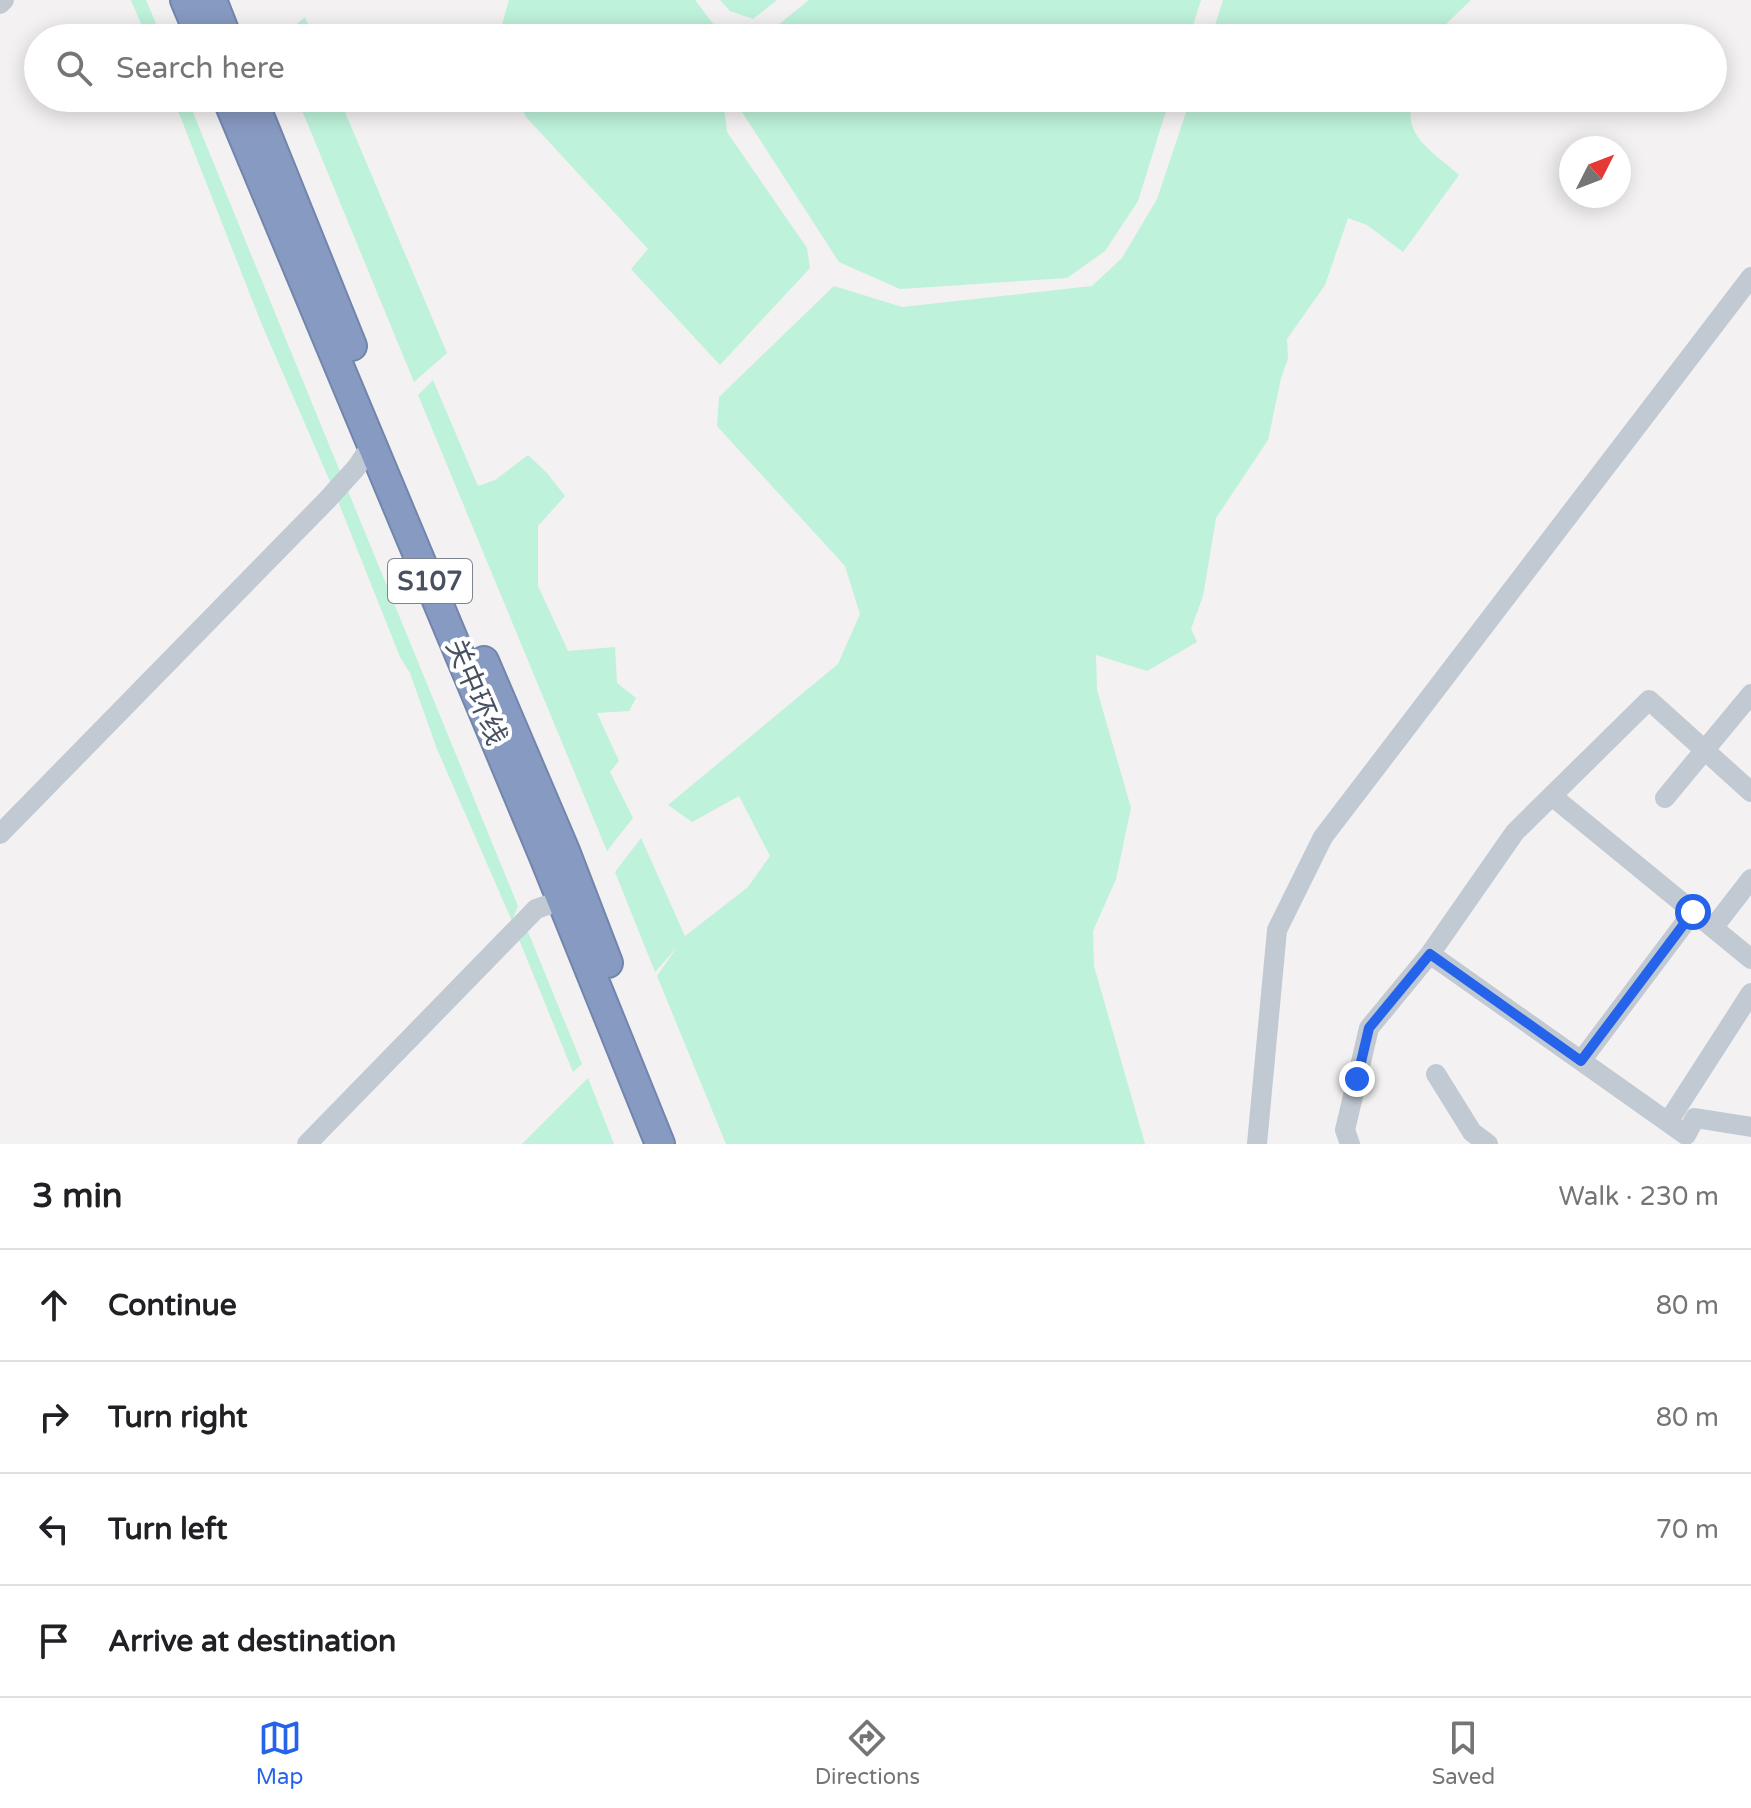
<!DOCTYPE html>
<meta charset="utf-8">
<style>
body{margin:0;font-family:"Varela Round","Noto Sans SC",sans-serif;background:#f6f6f6;color:#202124}
.compass{position:absolute;left:1559px;top:136px;width:72px;height:72px;border-radius:50%;background:#fff;box-shadow:0 4px 20px #0003;rotate:48deg}
.stop{position:absolute;width:24px;height:24px;margin:-18px;border:6px solid #2563eb;border-radius:50%;background:#fff}
.stop.end{background:#2563eb;border-color:#fff;box-shadow:0 2px 8px #0008}
.list{margin:0;padding:0;list-style:none}
h2{display:flex;justify-content:space-between;align-items:center;height:104px;margin:0;padding:0 32px;font-size:34px}
h2 small{font-size:26px;font-weight:400;color:#757577}
.list li{display:grid;grid-template-columns:52px 1fr auto;gap:24px;align-items:center;box-sizing:border-box;height:112px;padding:0 32px;border-top:2px solid #e0e0e0}
.list b{display:block;font-size:30px;white-space:nowrap}
.list em{font-size:26px;font-style:normal;color:#757577}
.icon{flex:none;width:44px;height:44px;fill:none;stroke:currentColor;stroke-width:2;stroke-linecap:round;stroke-linejoin:round}
.map{position:relative;flex:none;width:1751px;height:1144px;overflow:hidden}
.search{position:absolute;background:#fff;box-shadow:0 4px 20px #0003;left:24px;right:24px;top:24px;height:88px;display:flex;align-items:center;gap:20px;box-sizing:border-box;padding:0 28px;border-radius:44px;color:#757577;font-size:30px}
.sheet{height:552px;background:#fff}
nav{display:flex;justify-content:space-around;align-items:center;box-sizing:border-box;height:112px;border-top:2px solid #e0e0e0;background:#fff;font-size:22px;color:#757577}
nav a{display:grid;justify-items:center;gap:4px}
nav .on{color:#2563eb}
.map>svg:first-child{display:block}
.green{fill:#bef2da}
.lines{fill:none;stroke-linecap:round;stroke-linejoin:round}
.highway-casing{stroke:#7285ad;stroke-width:32}
.minor{stroke:#c1c9d3;stroke-width:20}
.highway{stroke:#879ac2;stroke-width:28}
.route{stroke:#2563eb;stroke-width:10}
.labels{text-anchor:middle;dominant-baseline:central;stroke-width:8;stroke-linejoin:round;paint-order:stroke}
.shield{fill:#fff;stroke:#7f8590;stroke-width:2}
.shield-label{font-size:26px;font-weight:bold;fill:#485160}
.street-label{font-size:28px;fill:#485160;stroke:#fff}
</style>
<div class="map">
<svg width="1751" height="1144" viewBox="0 0 1751 1144">
<rect width="100%" height="100%" fill="#f3f1f1"/>
<path class="green" d="M131,0H146L162,38H147Z
M509,0H695L724,38H498Z
M720,0H777L753,19L730,11Z
M809,0H1201L1189,38H762Z
M1223,0H1471L1444,26L1438,38H1211Z
M305,17L314,38H280Z
M173,98H187L518,906L512,921L437,749L410,673L400,657L332,486L262,325Z
M297,98H339L447,353L414,382Z
M517,98H723L727,132L807,248L810,268L720,365L631,269L648,249L526,117Z
M743,98H1170L1138,201L1105,251L1067,278L900,289L839,262L740,109Z
M1191,98H1414C1399,135 1435,153 1459,175L1403,252L1367,225L1348,218L1325,285L1287,339L1288,359L1281,378L1268,440L1216,518L1203,596L1191,629L1197,642L1147,671L1096,655L1097,690L1131,808L1116,879L1093,931L1094,966L1145,1144H726L657,976L677,947L655,972L615,872L641,838L685,936L748,887L770,856L739,796L692,822L668,805L838,664L860,614L845,566L717,426L719,397L834,286L902,307L1092,286L1122,258L1157,199Z
M433,380L478,486L495,480L528,455L547,473L565,496L538,526V586L568,651L615,647L617,683L636,698L629,711L597,713L619,761L610,772L633,818L607,851L418,395Z
M526,927L582,1064L573,1072L518,937Z
M588,1078L614,1144H522Z"/>
<g class="lines">
<g class="highway-casing">
<path id="highway" d="M185,0L201,38
M212,0L227,38
M227,98L545,859L660,1144
M252,98L352,346
M484,661L565,851L608,963"/>
</g>
<path class="minor" d="M0,4L4,0
M1552,796L1751,959
M1665,798L1751,694
M0,834L327,500L356,468L373,443
M1713,928L1751,879
M1430,954L1515,832L1649,700L1751,792
M1581,1061L1693,912
M1436,1074L1472,1132L1488,1144
M1668,1122L1751,993
M307,1144L536,909L562,900
M1257,1144L1277,930L1323,837L1751,277
M1350,1144L1345,1130L1369,1028L1430,954L1686,1135L1695,1118L1751,1127"/>
<use href="#highway" class="highway"/>
</g>
<g class="lines">
<path class="route" d="M1357,1079L1369,1028L1430,954L1581,1061L1693,912"/>
</g>
<g class="labels">
<rect class="shield" x="388" y="559" width="84" height="44" rx="6"/>
<g class="shield-label">
<text x="430" y="581">S107</text>
</g>
<g class="street-label">
<text transform="translate(476 692) rotate(67)">关中环线</text>
</g>
</g>
</svg>
<svg class="compass" viewBox="-18 -18 36 36"><path d="M0-13l5 13h-10z" fill="#e53935"/><path d="M0 13l5-13h-10z" fill="#757577"/></svg>
<div class="stop" style="left:1693px;top:912px"></div>
<div class="stop end" style="left:1357px;top:1079px"></div>
<div class="search"><svg class="icon" aria-label="search" viewBox="0 0 24 24"><circle cx="10" cy="10" r="6"/><path d="M15 15l6 6"/></svg>Search here</div>
</div>
<section class="sheet">
<h2>3 min<small>Walk · 230 m</small></h2>
<ul class="list">
<li><svg class="icon" aria-label="ahead" viewBox="0 0 24 24"><path d="M12 20V5M6 11l6-6 6 6"/></svg><div><b>Continue</b></div><em>80 m</em></li>
<li><svg class="icon" aria-label="right" viewBox="0 0 24 24"><path d="M7 20v-9h11M14 6l5 5-5 5"/></svg><div><b>Turn right</b></div><em>80 m</em></li>
<li><svg class="icon" aria-label="left" viewBox="0 0 24 24"><path d="M17 20v-9H6M10 6l-5 5 5 5"/></svg><div><b>Turn left</b></div><em>70 m</em></li>
<li><svg class="icon" aria-label="arrive" viewBox="0 0 24 24"><path d="M6 21V4h12l-3 4 3 4H6"/></svg><div><b>Arrive at destination</b></div></li>
</ul>
</section>
<nav>
<a class="on"><svg class="icon" aria-label="map" viewBox="0 0 24 24"><path d="M3 6l6-2 6 2 6-2v14l-6 2-6-2-6 2zM9 4v14M15 6v14"/></svg>Map</a>
<a><svg class="icon" aria-label="directions" viewBox="0 0 24 24"><path d="M12 3l9 9-9 9-9-9zM9 14v-3h6M13 9l2 2-2 2"/></svg>Directions</a>
<a><svg class="icon" aria-label="saved" viewBox="0 0 24 24"><path d="M7 4h10v16l-5-4-5 4z"/></svg>Saved</a>
</nav>
